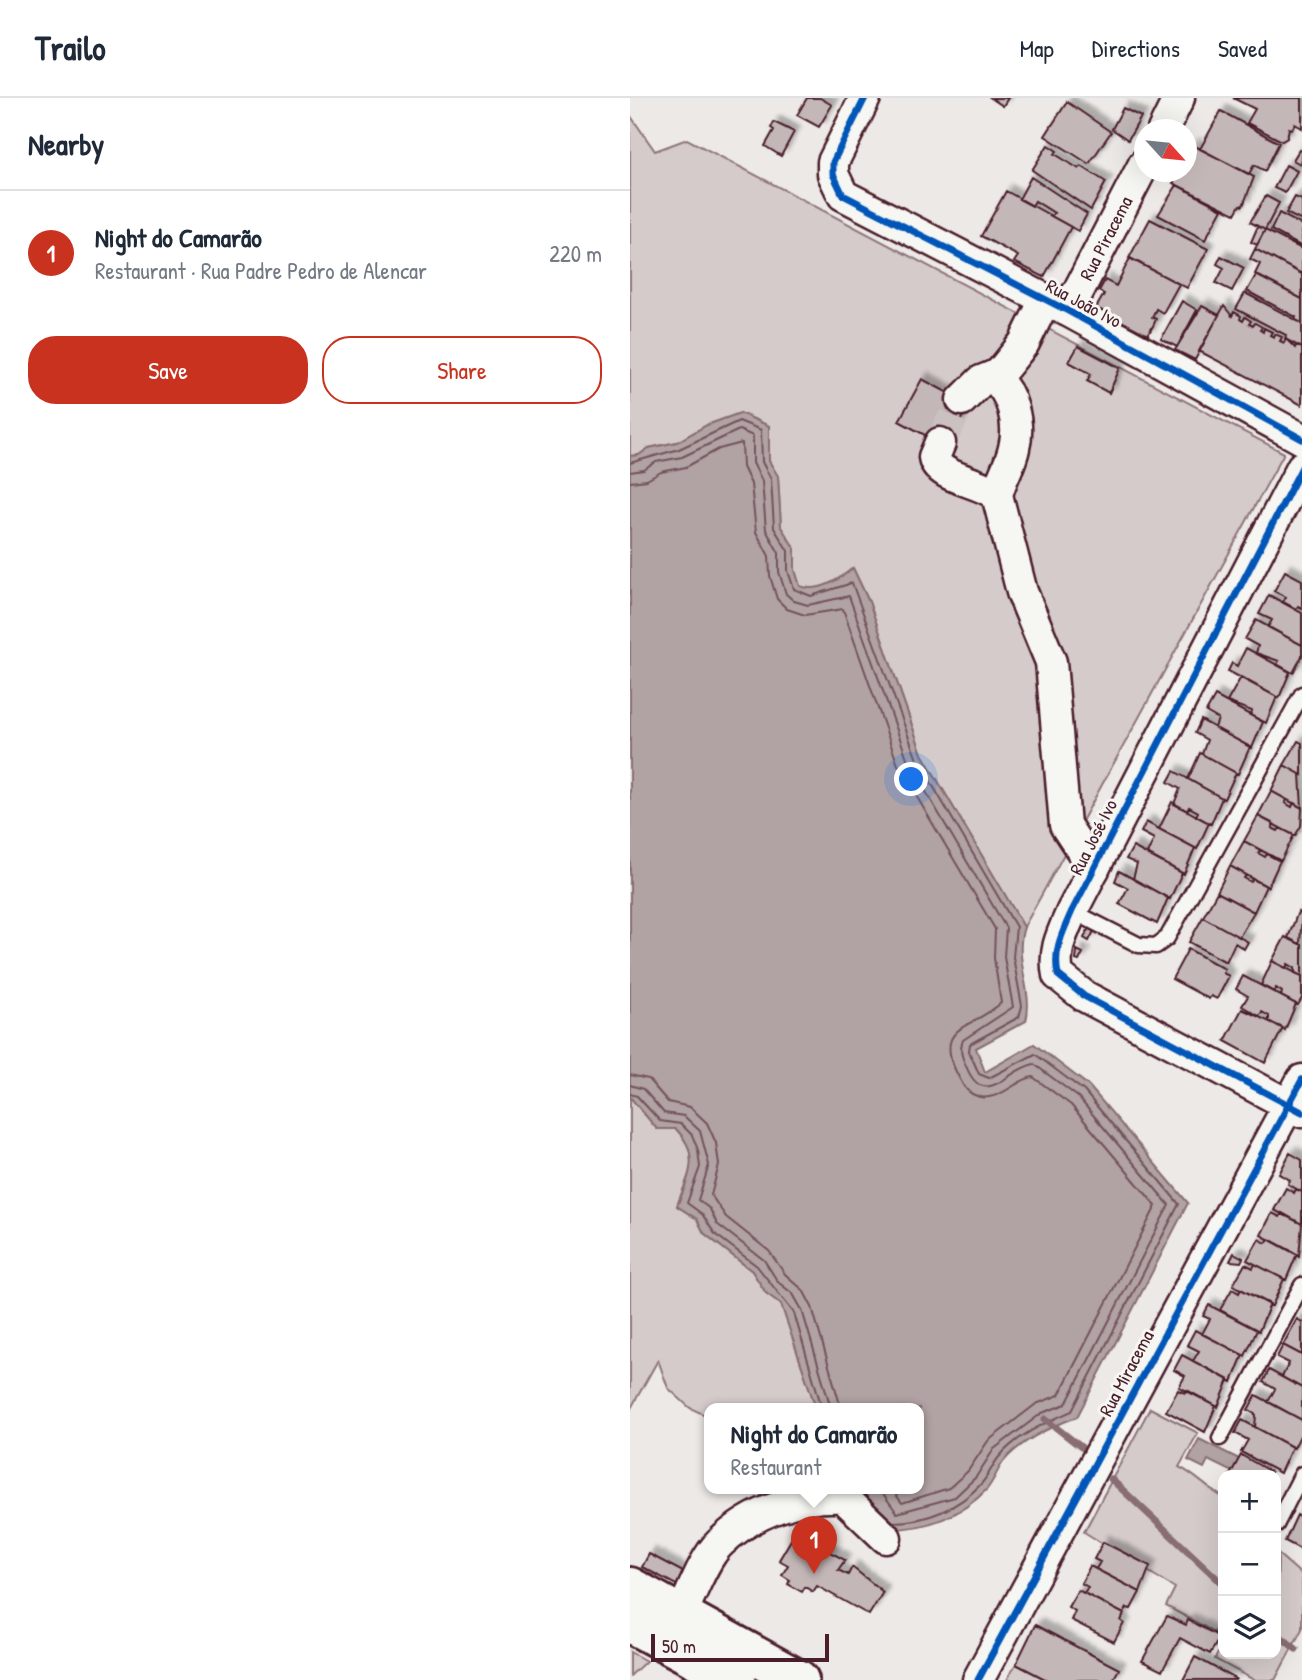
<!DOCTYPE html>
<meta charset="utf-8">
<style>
body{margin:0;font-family:"Patrick Hand",sans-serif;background:#f2f2f3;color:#1f2937}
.controls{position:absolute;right:21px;bottom:21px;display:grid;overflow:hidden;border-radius:14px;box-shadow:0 7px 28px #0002}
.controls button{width:63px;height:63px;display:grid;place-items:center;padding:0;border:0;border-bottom:2px solid #e0e1e3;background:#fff;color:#1f2937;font:35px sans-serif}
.compass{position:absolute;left:504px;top:21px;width:63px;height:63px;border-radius:50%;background:#fff;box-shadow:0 7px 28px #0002;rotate:117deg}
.scale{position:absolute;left:21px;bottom:18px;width:178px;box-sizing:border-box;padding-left:7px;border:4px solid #4a1f2b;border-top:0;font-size:19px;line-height:24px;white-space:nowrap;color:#4a1f2b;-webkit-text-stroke:5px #f6f6f2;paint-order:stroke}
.you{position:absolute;left:282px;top:682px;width:24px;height:24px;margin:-18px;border:5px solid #fff;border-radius:50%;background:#1a73e8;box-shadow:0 0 0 10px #1a73e833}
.badge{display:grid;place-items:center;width:46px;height:46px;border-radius:50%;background:#c8321e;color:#fff;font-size:23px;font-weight:700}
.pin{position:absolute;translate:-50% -58px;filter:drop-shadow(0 2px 4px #0008)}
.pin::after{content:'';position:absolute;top:37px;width:24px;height:21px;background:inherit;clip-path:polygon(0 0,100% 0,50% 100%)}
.popup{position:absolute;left:74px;top:1305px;width:220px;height:91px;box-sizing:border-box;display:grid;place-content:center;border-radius:14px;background:#fff;filter:drop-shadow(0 2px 5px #0005);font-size:23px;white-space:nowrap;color:#747a83}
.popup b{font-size:26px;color:#1f2937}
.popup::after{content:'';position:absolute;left:50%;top:100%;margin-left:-14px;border:14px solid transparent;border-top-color:#fff}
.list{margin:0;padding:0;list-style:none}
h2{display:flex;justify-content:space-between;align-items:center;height:91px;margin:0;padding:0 28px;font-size:30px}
h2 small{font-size:23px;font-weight:400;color:#747a83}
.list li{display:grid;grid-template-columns:46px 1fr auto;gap:21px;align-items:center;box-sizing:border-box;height:126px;padding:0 28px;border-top:2px solid #e0e1e3}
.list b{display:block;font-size:26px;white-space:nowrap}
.list p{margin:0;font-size:23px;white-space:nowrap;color:#747a83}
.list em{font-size:23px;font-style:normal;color:#747a83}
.actions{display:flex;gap:14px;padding:21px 28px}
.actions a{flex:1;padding:16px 0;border:2px solid #c8321e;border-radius:28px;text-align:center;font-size:24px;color:#c8321e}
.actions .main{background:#c8321e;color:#fff}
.icon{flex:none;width:38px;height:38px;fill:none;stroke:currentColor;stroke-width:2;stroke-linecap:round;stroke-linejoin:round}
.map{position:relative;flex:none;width:672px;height:1582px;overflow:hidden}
header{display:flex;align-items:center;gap:42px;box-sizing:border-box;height:98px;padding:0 35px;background:#fff;border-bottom:2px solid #e0e1e3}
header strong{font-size:33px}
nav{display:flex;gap:38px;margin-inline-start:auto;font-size:24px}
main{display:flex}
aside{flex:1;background:#fff}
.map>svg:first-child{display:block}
.green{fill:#d4cbca;stroke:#8f757a;stroke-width:2}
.water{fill:#b1a2a3;stroke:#886e73;stroke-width:2}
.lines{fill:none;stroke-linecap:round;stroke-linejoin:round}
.shore{stroke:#73535b;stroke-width:2}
.stream{stroke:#886e73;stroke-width:7}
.building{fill:#c4b7b7;stroke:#4a1f2b;stroke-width:2;filter:url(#shadow)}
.minor-tunnel{stroke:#ccc1c1;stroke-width:30;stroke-dasharray:30 15;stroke-linecap:butt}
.service-casing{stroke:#4a1f2b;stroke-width:19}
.minor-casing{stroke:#4a1f2b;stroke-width:35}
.primary-casing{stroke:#4a1f2b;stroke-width:44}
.service{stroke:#f6f6f2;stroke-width:14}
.minor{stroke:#f6f6f2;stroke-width:30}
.primary{stroke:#f6f6f2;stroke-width:38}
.cycleway-casing{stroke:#f6f6f2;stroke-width:11}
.cycleway{stroke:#0057b8;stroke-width:7}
.labels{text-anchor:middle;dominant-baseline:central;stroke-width:6;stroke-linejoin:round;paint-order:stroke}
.street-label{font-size:19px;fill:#4a1f2b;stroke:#f6f6f2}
</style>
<header>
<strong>Trailo</strong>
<nav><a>Map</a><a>Directions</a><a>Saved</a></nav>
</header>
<main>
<aside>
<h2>Nearby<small></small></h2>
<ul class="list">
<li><span class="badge">1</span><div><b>Night do Camarão</b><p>Restaurant · Rua Padre Pedro de Alencar</p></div><em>220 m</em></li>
</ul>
<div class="actions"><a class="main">Save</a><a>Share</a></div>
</aside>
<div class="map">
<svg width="672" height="1582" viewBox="0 0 672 1582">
<defs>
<filter id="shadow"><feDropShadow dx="6" dy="-6" stdDeviation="2" flood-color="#0004"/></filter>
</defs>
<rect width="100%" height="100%" fill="#ece9e6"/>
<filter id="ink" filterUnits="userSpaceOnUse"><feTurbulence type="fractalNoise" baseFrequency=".0143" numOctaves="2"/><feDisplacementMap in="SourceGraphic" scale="14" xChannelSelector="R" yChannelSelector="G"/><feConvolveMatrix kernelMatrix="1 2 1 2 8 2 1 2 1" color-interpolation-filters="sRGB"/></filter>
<g filter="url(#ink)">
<path class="green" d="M0,17L25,53L57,41L654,355L394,829L292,656L239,504L223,470C209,481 190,495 170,489L165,472V451L151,429L148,379L139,363V328L110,315L77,327L47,344L19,350L9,357L0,358Z
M0,999L27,1031H46C75,1059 57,1076 47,1108L67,1121L74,1135L122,1173L136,1195L151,1206L186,1310H79V1319L60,1310L38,1290L28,1262L0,1312Z
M520,1310L568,1335L549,1369C566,1377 577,1391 593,1399V1539L536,1508L545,1490L454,1434Z
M648,1456L672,1477V1531L645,1582H624L585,1561L593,1544V1556H646Z
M0,1554L16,1563L0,1578Z
M386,1566L417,1582H377Z"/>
<path class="water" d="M110,315L139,328V363L148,378L151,429L165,451V472L170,488C189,495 209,482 223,470L239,504L292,656L394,829C383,863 404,892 396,923L346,950L355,974L404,946L459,988L558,1105L447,1319C422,1328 392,1342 374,1363C367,1372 364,1383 357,1391C332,1418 296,1431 260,1431L249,1421L230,1390H289V1310H186L151,1206L136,1195L122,1173L74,1135L67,1121L47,1108C59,1079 71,1056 46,1031H27L0,999V358L9,357L19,350L47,344L77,327Z
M569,1341L609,1361L602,1374L578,1362L574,1370L558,1362Z"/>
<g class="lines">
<path class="shore" d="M0,365L49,351L109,323L131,332L132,364L141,381L144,430L158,453V473L164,491L181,498L222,485L286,659L386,829L383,859L392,908L389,919L340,946L339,953L349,976L359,980L405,956L454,993L549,1106L442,1313C417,1324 387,1337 369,1359C362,1367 359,1378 351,1386C329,1410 296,1424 263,1424
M0,374L14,372L26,364L52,359L109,332L123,338V365L132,383L136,432L149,455V474L156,496L164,503L178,507L219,498L278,663L376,830L374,859L383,909L333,942C329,952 332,959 336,968C354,1013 377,971 404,966L448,999L539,1107L436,1306L412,1315L364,1351L346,1379L325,1399L267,1415L249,1390
M0,384L17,382L31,374L56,369L89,351L112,345L113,369L121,386L126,434L139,458L140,478L147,501L157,511L175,517L213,511L268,667L365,831L364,860L371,905C340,933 298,926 332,985C337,995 348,1001 359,999C376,997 388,981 403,979L441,1007L526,1108L429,1297L406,1306L358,1343L338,1373L319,1390L272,1405L261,1390
M0,977L18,981L38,1004L60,1009L77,1025L86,1045L89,1067L81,1097L96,1119L139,1153L155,1176L173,1192L182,1209L211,1310
M0,987L13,991L34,1015L54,1018L70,1033L79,1067L68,1102L80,1111L87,1126L134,1162L148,1184L163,1196L172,1212L201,1310
M0,996L7,998L30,1023L51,1026L62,1037L68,1052L70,1069L57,1105L72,1116L85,1136L127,1168L164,1215L192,1310"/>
<path class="stream" d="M415,1321L451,1349
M481,1381L593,1486
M646,1535L666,1551"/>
</g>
<path class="building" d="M177,0H190L202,7L189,29L167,17Z
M361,0H378L373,8Z
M603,0H672V30L665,26L662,31L659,30L657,40L652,43L617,25L625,11Z
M437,4L481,34L459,66L415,38Z
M493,10L511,19L498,42L482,31Z
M591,13L649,45L635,73L624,67L619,76L570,51Z
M144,24L164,34L151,58L135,48L144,32L141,30Z
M418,47L427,53L425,56L449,71L451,68L476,84L461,112L402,72Z
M563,47L624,79L613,108L610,107L605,116L543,85L549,74H556V59Z
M669,52L672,53L670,66L663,62Z
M656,67L667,73L655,95L644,90Z
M401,79L457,116L448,133L421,118L424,115L405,103L402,108L389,101Z
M547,87L592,111L575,142L528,117Z
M376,93L441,129L414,179L384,164L388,158L351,138Z
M636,98L649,105L635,132L620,124Z
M665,99L672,102V123L656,115Z
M649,115L672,127V149L641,132Z
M520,121L578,151L557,190L499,160Z
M628,128L635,132L627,147L621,144Z
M635,132L672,151V176L625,151Z
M625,151L672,176V201L625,176L630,166L620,161Z
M591,158L614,170L602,193L586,185L594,170L587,166Z
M500,160L549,186L533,215L526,211L522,219L526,221L524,226L518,237L466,210L474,196L469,193L475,182L486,188Z
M626,177L672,201V225L665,222L666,219L617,193Z
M615,195L672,225V250L655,241L656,237L606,211Z
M552,203L567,212L547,249L531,241Z
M572,208L589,217L565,262L545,252Z
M594,208L602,218L604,214L611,218L610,221L613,223L615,219L621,223L619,226L623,228L625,225L632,229L630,232L633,234L634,230L642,234L640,237L644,239L645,236L652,239L650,243L654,245L656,241L665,250L666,247L672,250V307L569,253Z
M448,248L490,270L479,295L457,283L461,276L439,264Z
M292,281L339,306L317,349L269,323Z
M655,473L672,482V510L668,508L666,511L653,504L656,499L644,493Z
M639,497L672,515V547L638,529L642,522L629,516Z
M626,522L672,547V558L663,575L647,566L649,563L626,555L628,548L615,541Z
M616,550L660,574L649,600L598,573L602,565L607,568Z
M611,579L647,599L636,625L620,617L622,613L597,604Z
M585,598L633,624L622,650L585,630L588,621L576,614Z
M571,622L620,649L608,676L572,656L577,642L565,635Z
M668,643L672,645V677L654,667Z
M570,655L606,675L594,701L558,681Z
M654,667L670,676L672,710L641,693Z
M544,673L592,700L581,726L566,718L568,714L559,709L557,713L544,706L550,691L538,684Z
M641,693L657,702L655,705L662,709L664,705L672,710L671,728L665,738L628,718Z
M542,704L579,725L567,751L529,731Z
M628,718L644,726L642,730L648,733L650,730L664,737L651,763L614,743Z
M516,724L565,750L554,776L517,756L524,741L511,734Z
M614,743L630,752L628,755L635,759L637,756L650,763L638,789L600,768Z
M503,749L552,775L540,801L503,781L507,766L496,761Z
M600,768L616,777L614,780L621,784L623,781L636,788L624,814L587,794Z
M489,773L538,800L527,826L489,806L498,790L485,783Z
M587,794L624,814L609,839L573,819Z
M668,814L672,816L670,846L658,840Z
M573,819L618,844L614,851L605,845L596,864L559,844Z
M461,826L466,829L459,843L454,840Z
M655,839L672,847V878L665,875V870L658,866L656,870L642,863Z
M558,851L595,871L593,875L599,878L587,901L581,898L579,901L542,881Z
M447,852L453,855L449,863L446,862Z
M642,863L672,878V900L668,907L651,898L652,894L646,890L644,894L631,887Z
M613,878L666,906L655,932L639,923V918L632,914L629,918L612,908L618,898L606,891Z
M612,911L653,930L635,965L595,943Z
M660,1055L672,1062V1094L658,1086L660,1082L649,1076Z
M656,1090L664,1095L666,1091L672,1094V1126L644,1112Z
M642,1115L650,1119L652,1115L672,1126L669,1158L631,1137Z
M629,1141L636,1145L639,1141L667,1156L656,1182L617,1162Z
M604,1155L613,1160L611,1164L600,1163Z
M615,1166L623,1170L625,1166L654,1181L642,1208L603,1187Z
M602,1191L609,1195L611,1191L640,1206L629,1233L590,1212Z
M579,1207L627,1232L615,1258L572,1236L580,1221L573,1218Z
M667,1221L672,1224V1257L653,1247Z
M565,1232L613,1257L602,1284L563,1263L569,1253L557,1247Z
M653,1247L672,1257V1290L652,1279L659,1265L647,1259Z
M552,1257L599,1282L588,1309L549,1289L555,1278L544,1272Z
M639,1272L672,1290V1322L638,1304L645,1291L633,1284Z
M548,1292L555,1295L557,1292L586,1308L575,1334L536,1313Z
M626,1297L672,1322V1334L664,1350L625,1329L626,1317L618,1312Z
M612,1322L662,1349L650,1375L611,1354L618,1342L605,1335Z
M611,1357L641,1374L639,1377H600Z
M667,1417L672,1420V1452L655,1443Z
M165,1435L215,1462L208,1472L218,1477L222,1469L253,1494L239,1517L187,1488L183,1494L175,1489L172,1494L158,1486L160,1482L152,1477L158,1467L149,1462Z
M473,1444L520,1468L510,1494L466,1471L470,1464L464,1461Z
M19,1456L55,1475L48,1488L12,1469Z
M460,1468L510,1494L501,1511L497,1510L494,1516L454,1495L458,1489L451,1485Z
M448,1492L494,1516L491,1523L494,1525L484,1544L441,1522L445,1513L438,1509Z
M537,1518L556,1527L558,1522L590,1539L580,1556L550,1540L532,1573L512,1563Z
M405,1527L489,1571L483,1582H417L386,1566Z
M565,1559L606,1581L605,1582H553Z"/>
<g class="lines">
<path class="minor-tunnel" d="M310,345L332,302"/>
<g class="service-casing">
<path id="service" d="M442,813L509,847L526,848L537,840L672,596
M590,1340L672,1187
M646,1427L672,1376"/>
</g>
<g class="minor-casing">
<g id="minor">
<path d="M235,0L203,64V76L213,97L438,213L672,341"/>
<path d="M533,32L549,0"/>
<path id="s1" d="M438,213L514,66"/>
<path d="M332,302L351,283L369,276L378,265L394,245L415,202"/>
<path d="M310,345L304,359C307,380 350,383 367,397C371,380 381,366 384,350C390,327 383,293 362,279"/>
<path d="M672,369L442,813C432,836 423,852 428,877L454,898L672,1014"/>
<path d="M367,397L392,494L421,564L435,727L464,771"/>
<path d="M51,1517C61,1497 74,1460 90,1445C122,1414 169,1397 213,1399L256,1440"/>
<path d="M348,1582L672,982"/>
</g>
</g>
<g class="primary-casing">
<path id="primary" d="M0,1489L169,1582
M0,1525L106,1582"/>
</g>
<use href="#service" class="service"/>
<use href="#minor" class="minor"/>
<use href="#primary" class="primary"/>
<g class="cycleway-casing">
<path id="cycleway" d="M235,0L203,64V76L213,97L438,213L672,341
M672,369L442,813C432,836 423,852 428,877L454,898L672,1014
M348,1582L672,982"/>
</g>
<use href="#cycleway" class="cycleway"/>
</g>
</g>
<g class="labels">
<g class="street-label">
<text stroke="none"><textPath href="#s1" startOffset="82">Rua Piracema</textPath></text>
<text transform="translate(454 205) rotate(28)">Rua João Ivo</text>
<text transform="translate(463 739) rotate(-63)">Rua José Ivo</text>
<text transform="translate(496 1275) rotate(-62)">Rua Miracema</text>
</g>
</g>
</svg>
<div class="controls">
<button>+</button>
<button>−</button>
<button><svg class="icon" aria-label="layers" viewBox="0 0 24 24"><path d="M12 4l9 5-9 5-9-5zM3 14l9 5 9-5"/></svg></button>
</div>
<svg class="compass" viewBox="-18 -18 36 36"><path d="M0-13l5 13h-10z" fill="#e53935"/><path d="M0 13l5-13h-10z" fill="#747a83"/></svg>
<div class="scale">50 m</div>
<div class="you"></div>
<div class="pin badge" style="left:184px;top:1476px">1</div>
<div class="popup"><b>Night do Camarão</b>Restaurant</div>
</div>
</main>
